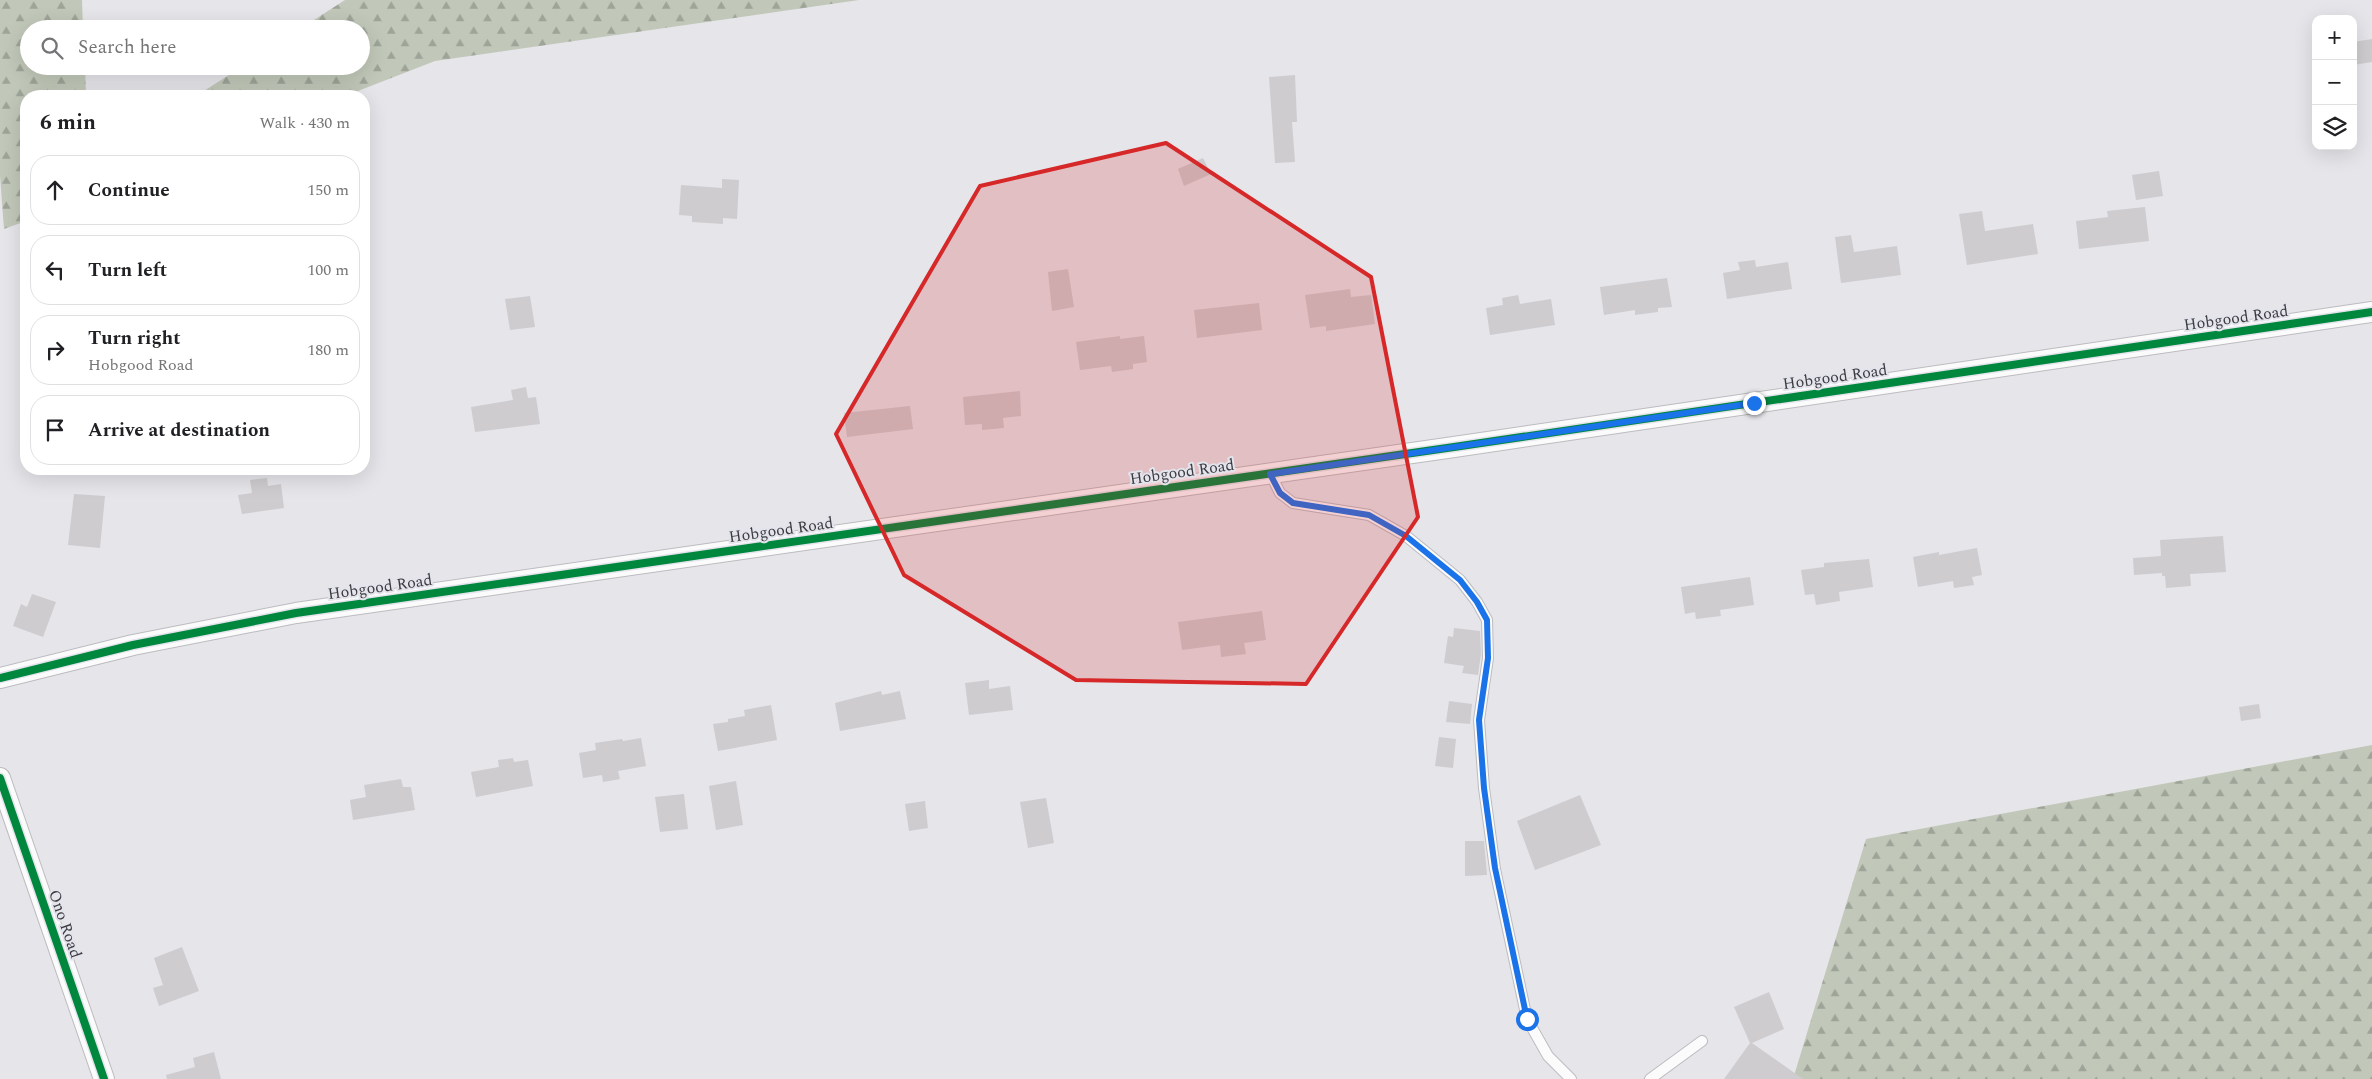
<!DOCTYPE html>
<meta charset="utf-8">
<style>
body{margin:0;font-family:Spectral,serif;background:#f2f2f2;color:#202124}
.controls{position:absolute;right:15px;top:15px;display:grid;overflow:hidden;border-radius:10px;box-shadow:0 5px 20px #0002}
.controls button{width:45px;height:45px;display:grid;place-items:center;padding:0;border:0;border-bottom:1px solid #e0e0e0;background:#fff;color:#202124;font:25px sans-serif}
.stop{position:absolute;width:15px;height:15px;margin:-11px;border:4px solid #1a73e8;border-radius:50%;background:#fff}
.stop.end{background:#1a73e8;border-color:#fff;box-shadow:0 1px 5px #0008}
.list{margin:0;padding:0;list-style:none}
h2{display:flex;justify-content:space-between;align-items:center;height:65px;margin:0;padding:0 20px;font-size:21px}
h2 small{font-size:16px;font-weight:400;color:#757577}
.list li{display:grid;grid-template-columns:32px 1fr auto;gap:15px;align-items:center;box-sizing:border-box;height:70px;margin:0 10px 10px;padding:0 10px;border:1px solid #e0e0e0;border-radius:20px}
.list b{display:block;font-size:19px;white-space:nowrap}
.list p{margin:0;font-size:16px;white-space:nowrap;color:#757577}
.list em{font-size:16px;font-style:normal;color:#757577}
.icon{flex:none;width:28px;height:28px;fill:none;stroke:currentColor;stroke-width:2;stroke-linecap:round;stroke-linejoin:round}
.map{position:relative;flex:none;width:2372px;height:1079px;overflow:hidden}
.search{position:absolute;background:#fff;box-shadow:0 5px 20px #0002;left:20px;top:20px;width:350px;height:55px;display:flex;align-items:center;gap:12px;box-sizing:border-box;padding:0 18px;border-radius:28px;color:#757577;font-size:19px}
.panel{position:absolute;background:#fff;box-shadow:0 5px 20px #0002;left:20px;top:90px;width:350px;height:385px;border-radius:20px}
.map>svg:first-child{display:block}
.forest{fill:url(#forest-firs)}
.building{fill:#cecccf}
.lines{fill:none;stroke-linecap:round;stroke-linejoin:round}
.service-casing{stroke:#bcbcc0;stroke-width:12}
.minor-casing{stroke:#bcbcc0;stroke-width:22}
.service{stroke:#fbfbfc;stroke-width:10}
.minor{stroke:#fbfbfc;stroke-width:20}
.cycleway-casing{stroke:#e3e4ec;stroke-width:11}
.cycleway{stroke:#00873e;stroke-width:8}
.route{stroke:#1a73e8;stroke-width:6}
.marked{fill:#d62828;fill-opacity:0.2;stroke:#d62828;stroke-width:4;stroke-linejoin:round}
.labels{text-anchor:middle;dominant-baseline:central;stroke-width:4;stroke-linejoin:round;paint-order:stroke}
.street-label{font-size:16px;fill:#3b3b3f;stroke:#e3e4ec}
</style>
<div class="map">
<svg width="2372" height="1079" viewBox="0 0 2372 1079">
<defs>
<pattern id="forest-firs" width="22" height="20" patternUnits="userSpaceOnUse" patternTransform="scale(1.25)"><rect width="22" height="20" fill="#c1c8b9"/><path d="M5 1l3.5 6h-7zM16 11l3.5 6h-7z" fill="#9ea498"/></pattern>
</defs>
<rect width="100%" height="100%" fill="#e5e5ea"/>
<path class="forest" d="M0,0H82L83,29H29V66H85L86,96H26V221L4,229L0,176Z
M345,0H859L435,61L345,96H196L243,66H361V29H300Z
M2372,745V1079H1793L1866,839Z"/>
<path class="building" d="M2372,39V62L2353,65V42Z
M1295,75L1297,122H1292L1295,162L1275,163L1269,77Z
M1203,158L1211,174L1184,186L1178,169Z
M2159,171L2163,196L2136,200L2132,175Z
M722,179L739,180L737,219L723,218V224L692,222V216L679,215L681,185L722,188Z
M2145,207L2149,241L2079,249L2076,221L2108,217L2107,211Z
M1982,211L1985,231L2033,224L2038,254L1967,265L1959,214Z
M1851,235L1854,252L1897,246L1901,275L1841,283L1835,237Z
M1755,260L1756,267L1788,262L1792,289L1727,299L1723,273L1740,270L1738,262Z
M1068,269L1074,307L1052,311L1048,272Z
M1667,278L1672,307L1658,308V312L1635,315V310L1604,315L1600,287Z
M1350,289L1351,297L1371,295L1375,324L1326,331V326L1310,328L1305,295Z
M1518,295L1520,304L1551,299L1555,325L1490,335L1486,308L1503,305L1502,298Z
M530,296L535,327L510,330L505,299Z
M1259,303L1262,330L1197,338L1194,310Z
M1120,336V339L1144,336L1147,362L1133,364V369L1112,372L1111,366L1080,370L1076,342Z
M526,387L528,398L536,397L540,424L475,432L471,407L513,400L511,390Z
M1020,391L1021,416L1003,418L1004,428L982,430V424L965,425L963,397Z
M910,406L913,429L847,437L844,413Z
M267,478L268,486L281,484L284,508L242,514L238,495L252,493L250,480Z
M74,494L105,496L100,548L68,545Z
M2223,536L2226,572L2190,574L2191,586L2166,588L2165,576H2162V573L2134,575L2133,558L2161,556L2160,540Z
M1977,548L1982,575L1972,577L1974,585L1954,588L1953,581L1918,587L1913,557L1939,552V555Z
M1869,559L1873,587L1839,592L1840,601L1816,605L1814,594L1805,595L1801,570L1824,567V563Z
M1750,577L1754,605L1720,610L1721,616L1696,619L1695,612L1685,614L1681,587Z
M32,594L56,602L43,637L13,626L21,604L27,607Z
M1262,611L1266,640L1244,643L1246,654L1221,657L1220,645L1182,650L1178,622Z
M1454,628L1480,631L1481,654L1478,675L1462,673L1464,666L1444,663L1448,636L1453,637Z
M989,680V689L1010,686L1013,710L969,715L965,683Z
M881,691L882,695L900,691L906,719L840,731L835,703Z
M1449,701L1472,704L1470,724L1446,722Z
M2259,704L2261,718L2241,721L2239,707Z
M771,705L777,740L718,751L713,724L728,722V719L745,716L744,710Z
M1439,737L1456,739L1453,768L1435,766Z
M641,738L646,766L618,771L620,779L603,782L602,775L583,778L579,753L596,750L595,743L622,739L623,741Z
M513,758L514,762L528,760L533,786L476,797L471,772L499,767L498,760Z
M401,779L403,787H411L415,810L353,820L350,800L366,797L364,785Z
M736,781L743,825L716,830L709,786Z
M684,794L688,829L660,832L655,797Z
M1580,795L1601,845L1535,870L1517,821Z
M1046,798L1054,843L1028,848L1020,802Z
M925,801L928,828L909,831L905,804Z
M1465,841H1484L1487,875L1465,876Z
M182,947L199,991L159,1006L153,988L163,985L154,958Z
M1769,992L1784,1029L1752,1043L1803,1079H1724L1750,1043L1734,1007Z
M214,1052L221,1079H167L166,1075L195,1067L193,1058Z"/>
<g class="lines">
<g class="service-casing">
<path id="service" d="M1270,473L1280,493L1293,503L1369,515L1406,536L1460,580L1477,602L1487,620L1488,658L1479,720L1484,788L1495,869L1527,1019L1548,1056L1571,1079
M1650,1079L1702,1041"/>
</g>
<g class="minor-casing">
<path id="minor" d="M0,678L133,645L296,613L1454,447L2372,312
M0,778L104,1079"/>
</g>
<use href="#service" class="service"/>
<use href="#minor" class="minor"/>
<g class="cycleway-casing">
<path id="cycleway" d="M0,678L133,645L296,613L1454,447L2372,312
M0,778L104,1079"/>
</g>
<use href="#cycleway" class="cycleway"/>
</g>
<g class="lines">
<path class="route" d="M1527,1019L1495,868L1484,788L1479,720L1488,658L1487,620L1477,602L1460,580L1406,536L1369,515L1293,503L1280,493L1270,474L1754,403"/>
</g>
<path class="marked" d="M1166,143L1371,277L1418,517L1306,684L1076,680L904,575L836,434L980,186Z"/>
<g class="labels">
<g class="street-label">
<text transform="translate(2236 318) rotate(-8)">Hobgood Road</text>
<text transform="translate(1835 377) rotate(-8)">Hobgood Road</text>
<text transform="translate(1182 472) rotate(-8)">Hobgood Road</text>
<text transform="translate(781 530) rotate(-8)">Hobgood Road</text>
<text transform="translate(380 587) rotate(-8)">Hobgood Road</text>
<text transform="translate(65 924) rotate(71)">Ono Road</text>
</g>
</g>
</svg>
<div class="controls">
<button>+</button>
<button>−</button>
<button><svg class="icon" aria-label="layers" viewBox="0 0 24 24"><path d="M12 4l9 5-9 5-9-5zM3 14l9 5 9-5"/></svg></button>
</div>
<div class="stop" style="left:1527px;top:1019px"></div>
<div class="stop end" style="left:1754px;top:403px"></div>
<div class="search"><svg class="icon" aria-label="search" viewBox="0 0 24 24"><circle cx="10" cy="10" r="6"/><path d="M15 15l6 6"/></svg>Search here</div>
<section class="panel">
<h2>6 min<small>Walk · 430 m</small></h2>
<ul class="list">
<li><svg class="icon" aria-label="ahead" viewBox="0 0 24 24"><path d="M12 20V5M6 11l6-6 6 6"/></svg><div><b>Continue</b></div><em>150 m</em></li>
<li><svg class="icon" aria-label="left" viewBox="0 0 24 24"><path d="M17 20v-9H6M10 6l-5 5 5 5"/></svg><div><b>Turn left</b></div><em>100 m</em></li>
<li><svg class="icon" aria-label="right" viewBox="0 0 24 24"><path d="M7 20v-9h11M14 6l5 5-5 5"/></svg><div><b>Turn right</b><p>Hobgood Road</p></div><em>180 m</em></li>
<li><svg class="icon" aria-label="arrive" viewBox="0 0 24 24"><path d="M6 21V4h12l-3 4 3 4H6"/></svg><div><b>Arrive at destination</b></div></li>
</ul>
</section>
</div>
